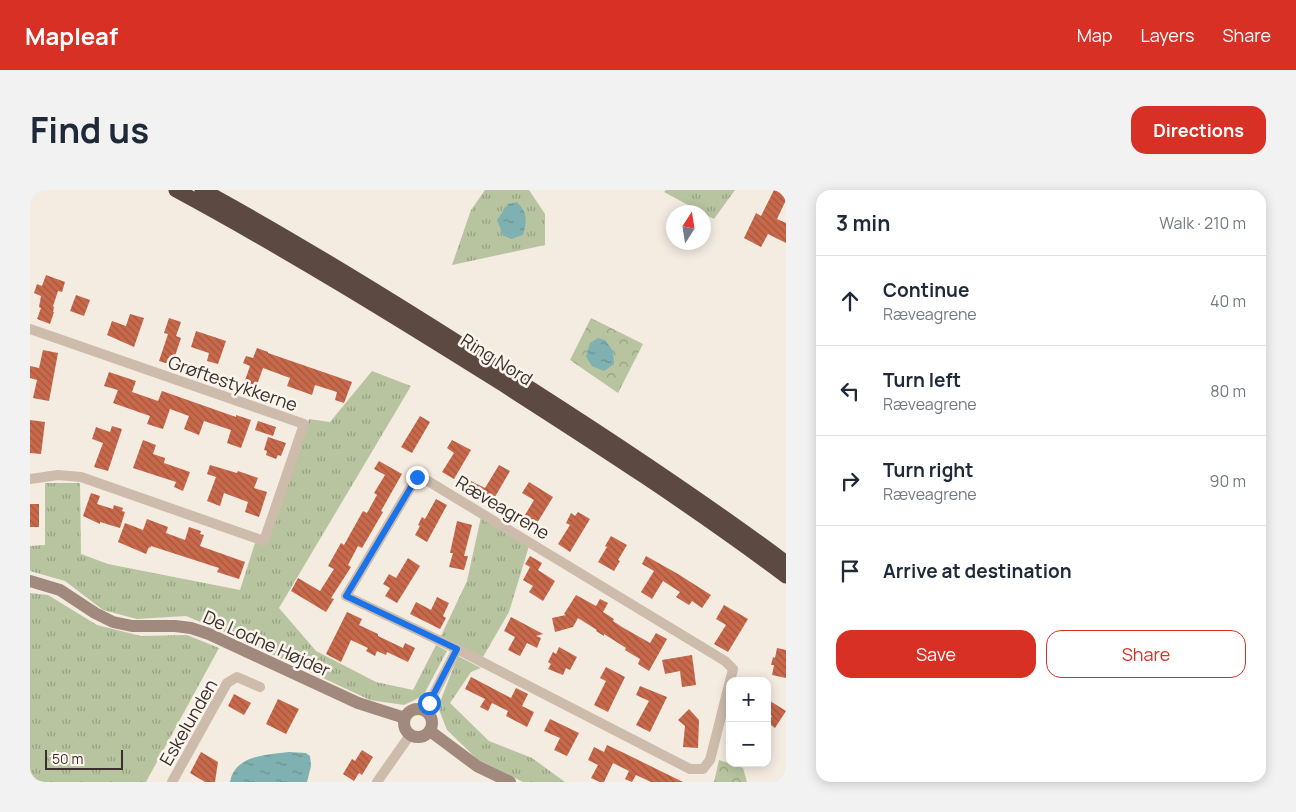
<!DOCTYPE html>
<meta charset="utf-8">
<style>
body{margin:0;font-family:Manrope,sans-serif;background:#f2f2f3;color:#1f2937}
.controls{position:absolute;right:15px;bottom:15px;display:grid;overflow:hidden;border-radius:10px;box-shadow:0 2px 12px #0003}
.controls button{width:45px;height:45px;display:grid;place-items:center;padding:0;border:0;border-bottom:1px solid #e0e1e3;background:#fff;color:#1f2937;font:25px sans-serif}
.compass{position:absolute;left:636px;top:15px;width:45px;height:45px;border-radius:50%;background:#fff;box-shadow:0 2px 12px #0003;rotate:12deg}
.scale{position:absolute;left:15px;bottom:12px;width:78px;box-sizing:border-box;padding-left:5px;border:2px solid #3b302b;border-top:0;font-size:14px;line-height:18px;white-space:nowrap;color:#3b302b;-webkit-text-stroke:4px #fbf5ee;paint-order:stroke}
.stop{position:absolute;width:15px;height:15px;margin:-11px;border:4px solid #1a73e8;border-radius:50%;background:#fff}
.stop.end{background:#1a73e8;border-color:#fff;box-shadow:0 1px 5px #0008}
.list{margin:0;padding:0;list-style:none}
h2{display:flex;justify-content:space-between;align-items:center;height:65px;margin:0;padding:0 20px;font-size:21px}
h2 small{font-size:16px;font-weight:400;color:#747a83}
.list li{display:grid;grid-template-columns:32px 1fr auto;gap:15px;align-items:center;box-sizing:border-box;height:90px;padding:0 20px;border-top:1px solid #e0e1e3}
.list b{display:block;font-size:19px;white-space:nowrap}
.list p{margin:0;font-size:16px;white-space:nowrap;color:#747a83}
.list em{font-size:16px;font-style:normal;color:#747a83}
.actions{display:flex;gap:10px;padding:15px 20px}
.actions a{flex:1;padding:11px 0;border:1px solid #d93025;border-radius:15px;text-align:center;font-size:18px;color:#d93025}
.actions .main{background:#d93025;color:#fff}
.icon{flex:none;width:28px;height:28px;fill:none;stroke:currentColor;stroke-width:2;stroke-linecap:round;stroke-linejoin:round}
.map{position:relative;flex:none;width:756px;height:592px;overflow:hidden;border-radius:15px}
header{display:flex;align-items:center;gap:30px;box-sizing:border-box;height:70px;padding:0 25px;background:#d93025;color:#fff}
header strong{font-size:24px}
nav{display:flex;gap:28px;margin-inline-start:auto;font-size:18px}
.intro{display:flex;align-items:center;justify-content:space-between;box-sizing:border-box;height:120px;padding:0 30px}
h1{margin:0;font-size:35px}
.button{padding:12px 22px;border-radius:15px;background:#d93025;color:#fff;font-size:18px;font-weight:700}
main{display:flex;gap:30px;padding:0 30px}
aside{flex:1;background:#fff;border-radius:15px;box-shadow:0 2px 12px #0003}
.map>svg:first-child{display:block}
.grass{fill:url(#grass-tufts)}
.forest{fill:url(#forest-crowns)}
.water{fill:url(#water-ripples)}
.building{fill:url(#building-back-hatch)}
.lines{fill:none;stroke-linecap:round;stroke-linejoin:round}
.street{stroke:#cdbbac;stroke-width:10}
.secondary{stroke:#a18a7d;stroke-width:12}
.highway{stroke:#5c4a42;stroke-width:15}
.route{stroke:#1a73e8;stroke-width:6}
.labels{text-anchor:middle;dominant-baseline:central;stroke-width:5;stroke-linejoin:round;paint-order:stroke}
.street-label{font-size:18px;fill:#3b302b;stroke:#fbf5ee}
</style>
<header>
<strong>Mapleaf</strong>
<nav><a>Map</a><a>Layers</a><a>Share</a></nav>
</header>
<div class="intro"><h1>Find us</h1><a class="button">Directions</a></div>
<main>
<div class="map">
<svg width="756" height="592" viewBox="0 0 756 592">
<defs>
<pattern id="grass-tufts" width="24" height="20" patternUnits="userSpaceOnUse" patternTransform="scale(1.25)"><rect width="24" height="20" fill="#b8c4a0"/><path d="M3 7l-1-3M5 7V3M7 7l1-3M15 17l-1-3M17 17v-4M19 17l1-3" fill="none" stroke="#97a083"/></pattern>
<pattern id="forest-crowns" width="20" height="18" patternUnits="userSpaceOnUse" patternTransform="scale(1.25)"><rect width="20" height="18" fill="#b8c4a0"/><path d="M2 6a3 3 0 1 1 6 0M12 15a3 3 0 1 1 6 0" fill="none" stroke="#97a083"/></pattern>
<pattern id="water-ripples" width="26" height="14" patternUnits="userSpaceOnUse" patternTransform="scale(1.25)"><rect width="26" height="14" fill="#7fb0b2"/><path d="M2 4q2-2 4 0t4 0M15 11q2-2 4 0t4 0" fill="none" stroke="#699091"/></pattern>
<pattern id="building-back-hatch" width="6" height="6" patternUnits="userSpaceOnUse" patternTransform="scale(1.25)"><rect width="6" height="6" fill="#c8694b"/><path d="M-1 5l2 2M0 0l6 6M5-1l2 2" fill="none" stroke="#a4573f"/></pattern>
</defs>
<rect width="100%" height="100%" fill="#f4ebe1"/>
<path class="grass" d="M455,0H499L515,24V55L422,75L441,20Z
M636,0H705L684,29L634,2Z
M342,181L381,196L249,418L286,461L346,492L383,500L406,455L417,461L393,506L374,515L340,510L197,443L156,426L107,429L73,420L35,391L0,381V356L15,355V293H50L51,364L78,374L210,400L225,353L236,355L279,229L300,232Z
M451,327L499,356L479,422L453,467L411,446L437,391Z
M0,403L18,405L67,435L111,446L157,445L189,458L116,592H0Z
M428,466L451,478L441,482L420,513L459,551L502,568L535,592H493L447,569L417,540L408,517Z"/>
<path class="forest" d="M561,128L613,154L588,203L540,170Z
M689,570L713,578L717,592H684Z"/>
<path class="water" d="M487,12C498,23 497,31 493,45L481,49L473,45L467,30L478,14Z
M568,148L575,150L583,161L584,174L574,181L562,176L556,167L560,153Z
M259,562L276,563L280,566L281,576L277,592H200C205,565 236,565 259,562Z"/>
<path class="building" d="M744,0L756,4V10L747,29L756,33V53L738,44L731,57L714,48L726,23L731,26Z
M16,85L35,92L32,102L28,101L23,116L24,117L23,122H24L20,134L7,129L11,118L9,117L11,106L4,103L7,94L12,96Z
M46,105L60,110L54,126L40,121Z
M100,124L114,128L104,157L77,145L82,131L96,136Z
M139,128L151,132L146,146L151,148L142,175L129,171L138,144L134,143Z
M166,141L196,151L188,174L177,171L179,163L161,157Z
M227,158L238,162V163L322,192L314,213L305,210L307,202L285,195L282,205L257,196L260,188L233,178L224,203L212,199L220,176L213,173L216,166L223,168Z
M13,160L28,163L19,211L3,208L7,190L0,188V176L9,178Z
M79,182L106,191L102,202L128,211L132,201L206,227V225L221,230L211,258L197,253L201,240L174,231L169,245L154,239L159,226L140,219L133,239L117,234L120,226L83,213L88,200L74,196Z
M390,226L400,232L382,263L371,257Z
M0,230L15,232L11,264L0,263Z
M228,231L246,237L243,246L225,240Z
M82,236L92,239L78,281L64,277L73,253L62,249L66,237L80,242Z
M238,247L256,253L251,266L248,265L246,269L236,265L237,261L234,260Z
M113,250L126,255L123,264L135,268L134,273L160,282L153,301L144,297L146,292L103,278Z
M422,250L441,260L424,289L412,282L424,263L417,258Z
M349,271L372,284L351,321L353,322L332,358L328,356L318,375L321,377L301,408L304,409L296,422L261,401L268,388L290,401L304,379L298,376L311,353L314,355L333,321L337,323L347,305L344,303L355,285L344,279Z
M180,275L207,283L208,281L228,288L224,298L237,302L229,327L215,322L218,312L194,303L190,316L177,311L186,287L177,284Z
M469,275L480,281L462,312L446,303L444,306L435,301L441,291L455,298Z
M499,292L523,307L504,338L492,330L504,310L492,303Z
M61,303L70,306L67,314L83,319L84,315L93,318L92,321L95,322L90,338L70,332V334L53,326Z
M406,309L417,315L397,352L385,345L390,336L388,335L392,327L395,329Z
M0,314H9V337H0Z
M548,322L560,329L540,362L528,354L540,335L536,333L541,323L545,326Z
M117,329L138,337L136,343L155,350L159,337L171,341L170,344L174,345L170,356L215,372L209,389L187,382L189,378L121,356L120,358L119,357L116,364L88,352L95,333L113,340Z
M427,331L442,335L434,366H438L434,380L419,377L423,363H420Z
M581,346L597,355L588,370L590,371L584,381L568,372L577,357L575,356Z
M500,366L512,373L508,380L525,391L513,411L499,402L503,396L493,390L500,377L495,374Z
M616,366L648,384L681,405L672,418L662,411L659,415L646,407L650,402L633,391L622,409L611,402L624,381L612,374Z
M378,368L390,376L367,413L355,406L360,398L353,394L359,384L366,388Z
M546,405L566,416L570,409L578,413L573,422L584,429L583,431L592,437L620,453L626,443L637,449L619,481L608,474L610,469L595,460L596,458L574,444V446L566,441L567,440L548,428L543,437L525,442L522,428L536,425L534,424Z
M407,407L419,413L413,426L416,428L410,439L380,424L386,412L401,420Z
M694,415L718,429L698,462L684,454L696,435L686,429Z
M317,422L332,429L329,435L348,444V446L373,458L375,453L385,458L378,472L357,462L356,465L347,461L345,466L336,461L338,458L321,450L311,472L296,464Z
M481,427L513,444L506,446L511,448L507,458L497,453L490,466L478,460L485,447L474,441Z
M529,457L547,467L540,480L536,478L533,485L518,479L521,474L518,472L523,462L526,464Z
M747,458L756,460V488L742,485L744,475H741L743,467L745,468Z
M662,465L666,495L652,497L650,481L635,484L632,470Z
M576,477L595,487L578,522L564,515L576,491L570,488Z
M441,487L481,508L486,498L498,504L492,516L504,522L497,537L476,526L478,521L462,513L458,521L450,517L455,509L435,499Z
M610,496L637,507L620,542L606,535L619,511L606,505Z
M204,504L221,513L214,525L198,516Z
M248,509L269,519L256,544L236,534Z
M737,509L756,521L745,538L738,533L742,526L737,523Z
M659,519L669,530L668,558L653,557L655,536L648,530Z
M520,529L549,543L537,566L524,560L530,548L514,541Z
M577,555L596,564L653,592H621L606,585L602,592L595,589L599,581L583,573L574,592H570L561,588L568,575L558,570L564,557L574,562Z
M332,560L343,567L332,585L329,583L324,591L313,584L322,569L325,571Z
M171,562L188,572L185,592H175L160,583Z"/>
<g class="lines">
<path class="street" d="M0,139L274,234L234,351L51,287L28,285L0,289
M700,491L680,570L673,579H660L427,459L316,406L388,285L695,471L703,479L700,491
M395,521L427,459
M142,592L197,493L207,487L230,497
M347,592L380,545"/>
<path class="secondary" d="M0,391L30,400L65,423L83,432L102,436H145L161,438L179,444L328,513L375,528
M374 533a14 14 0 1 1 28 0a14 14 0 1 1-28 0Z
M400,541L447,576L480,592"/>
<path class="highway" d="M146,0C257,60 364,126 471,193C568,255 664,317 756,386
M172,0C264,50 353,105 441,161C548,228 654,297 755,372"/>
</g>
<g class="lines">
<path class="route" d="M387,287L316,406L427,459L399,513"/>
</g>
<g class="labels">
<g class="street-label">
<text transform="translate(467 169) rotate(32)">Ring Nord</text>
<text transform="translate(203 193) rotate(19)">Grøftestykkerne</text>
<text transform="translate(473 317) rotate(31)">Ræveagrene</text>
<text transform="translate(237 453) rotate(24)">De Lodne Højder</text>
<text transform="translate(158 532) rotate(-60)">Eskelunden</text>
</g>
</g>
</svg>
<div class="controls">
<button>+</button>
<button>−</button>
</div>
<svg class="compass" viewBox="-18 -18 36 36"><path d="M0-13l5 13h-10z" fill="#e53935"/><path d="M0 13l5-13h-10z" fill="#747a83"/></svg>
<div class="scale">50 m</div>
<div class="stop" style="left:399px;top:513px"></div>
<div class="stop end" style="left:387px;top:287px"></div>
</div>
<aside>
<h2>3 min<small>Walk · 210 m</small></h2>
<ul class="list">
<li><svg class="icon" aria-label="ahead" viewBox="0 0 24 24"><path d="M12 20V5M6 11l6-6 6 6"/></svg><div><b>Continue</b><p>Ræveagrene</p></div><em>40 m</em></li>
<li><svg class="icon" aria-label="left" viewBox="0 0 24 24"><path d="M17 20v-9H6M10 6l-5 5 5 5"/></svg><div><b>Turn left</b><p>Ræveagrene</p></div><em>80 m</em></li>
<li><svg class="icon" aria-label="right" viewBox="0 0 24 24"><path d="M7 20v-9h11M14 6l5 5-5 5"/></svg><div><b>Turn right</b><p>Ræveagrene</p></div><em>90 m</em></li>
<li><svg class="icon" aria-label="arrive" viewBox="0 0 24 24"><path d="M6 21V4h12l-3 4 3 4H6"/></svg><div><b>Arrive at destination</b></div></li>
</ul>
<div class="actions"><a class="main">Save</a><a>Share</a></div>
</aside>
</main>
